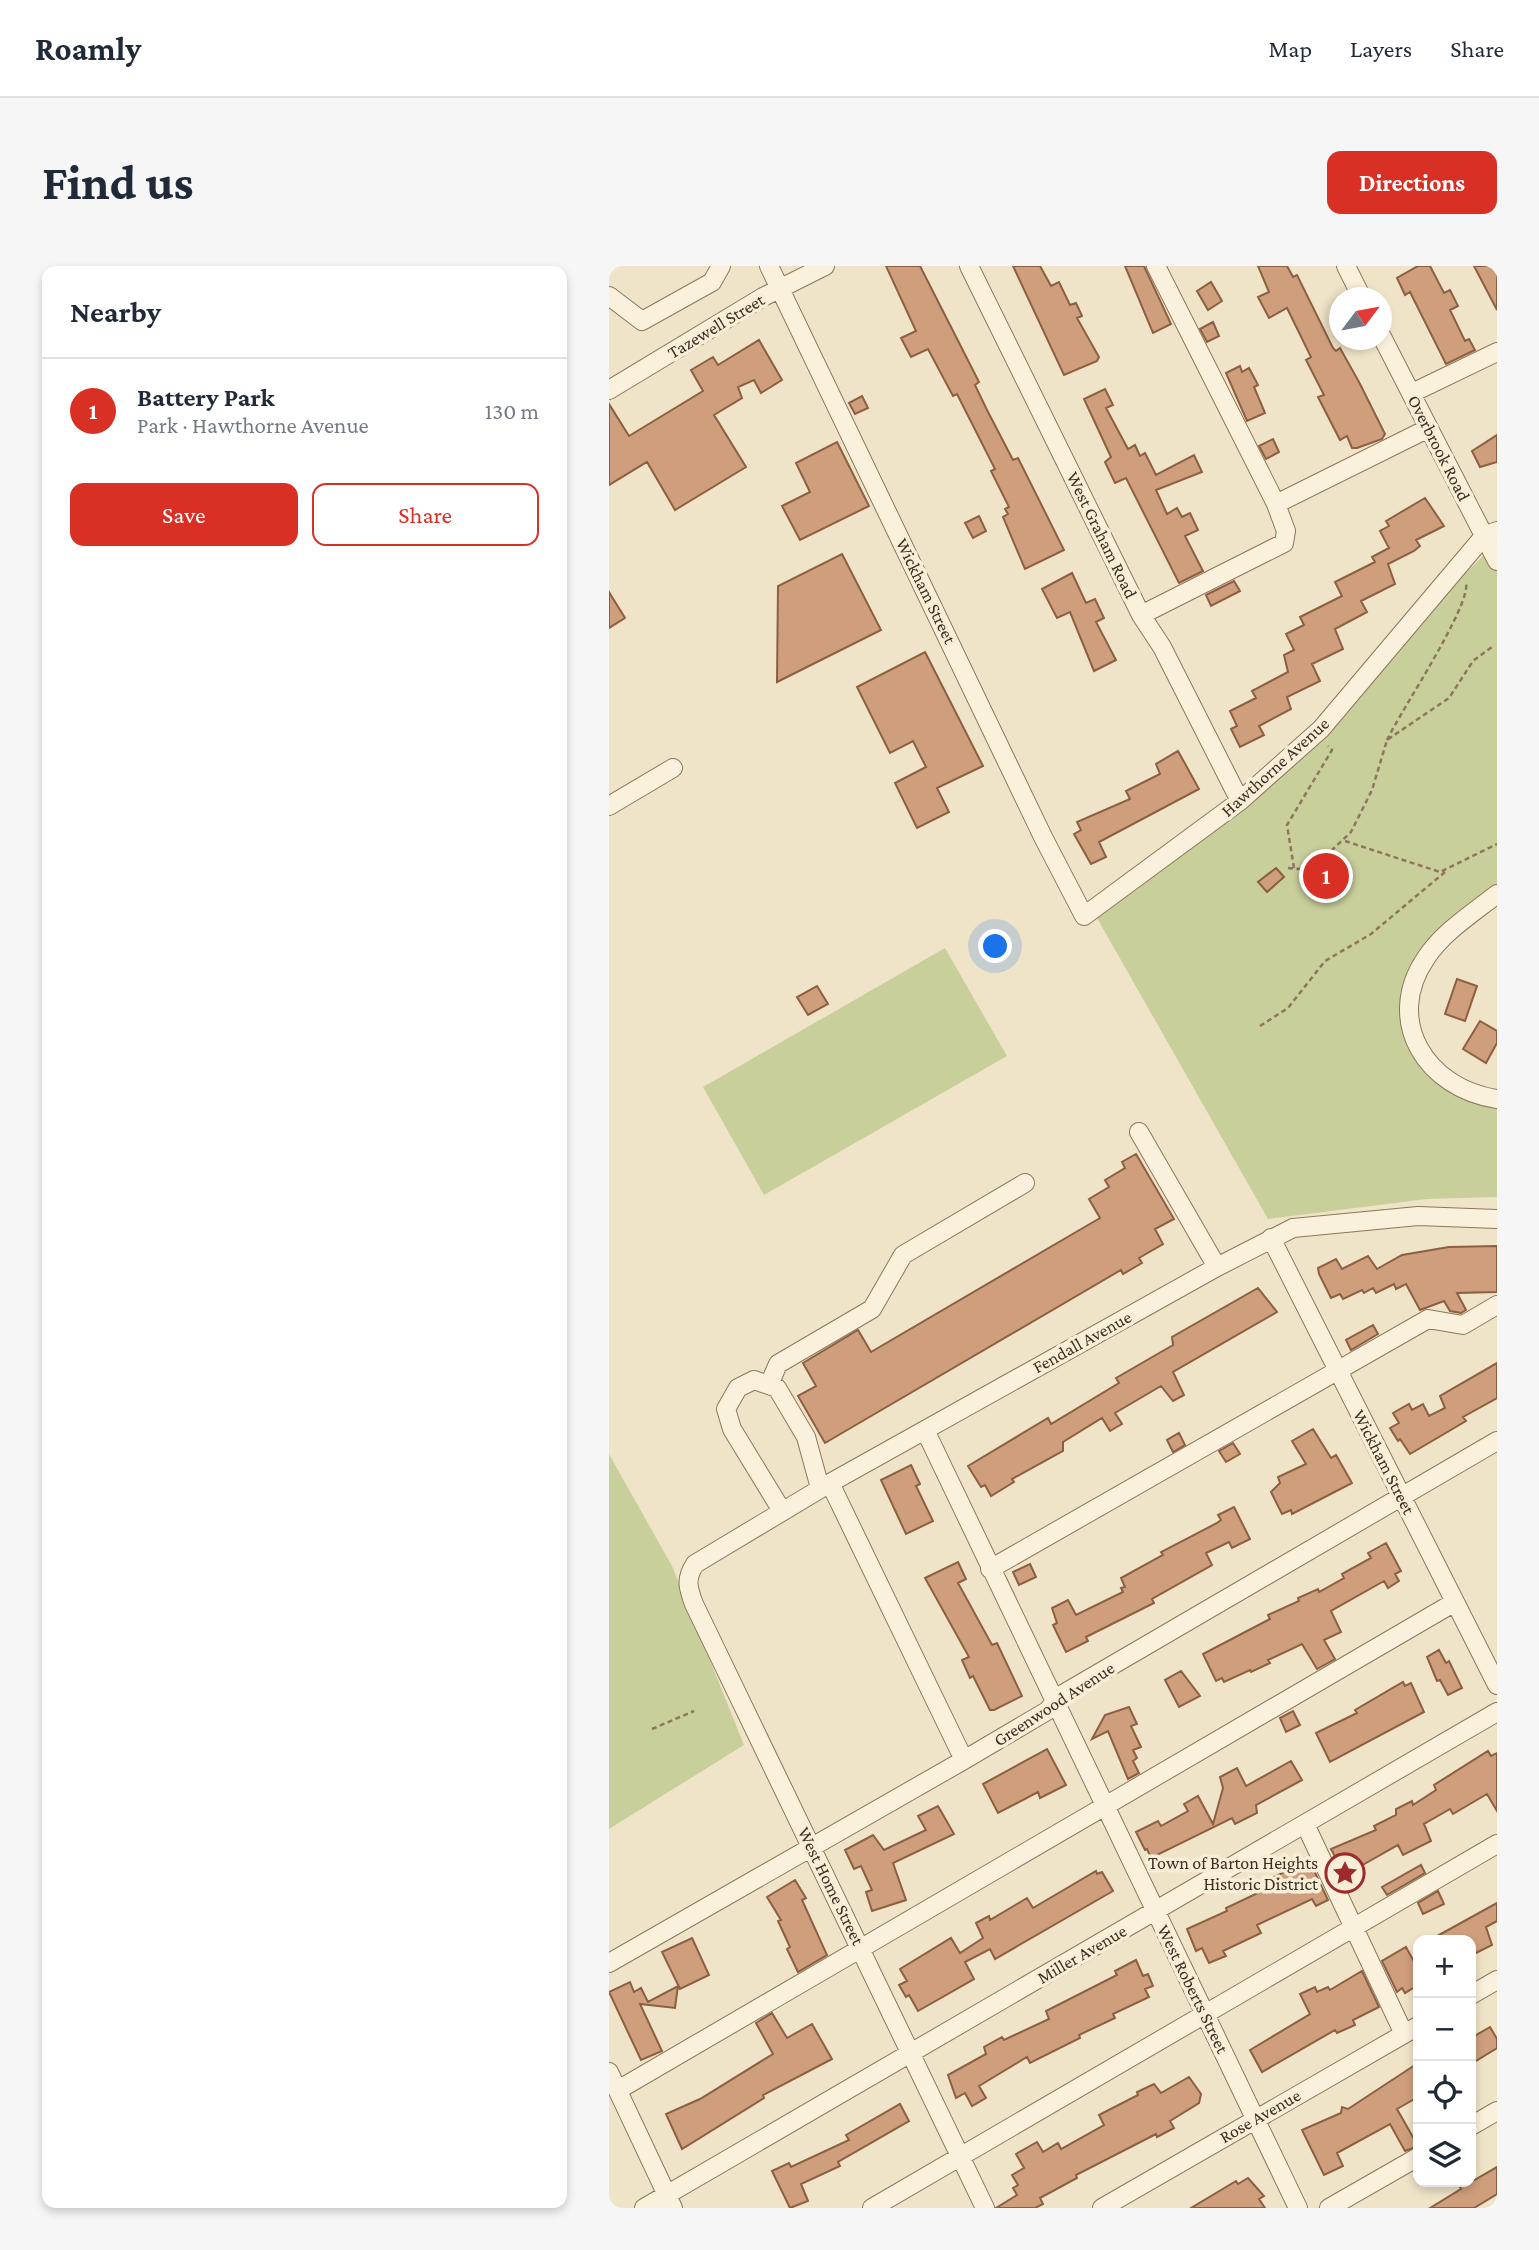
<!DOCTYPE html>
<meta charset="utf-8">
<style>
body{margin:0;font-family:"Crimson Pro",serif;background:#f6f6f7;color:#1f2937}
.controls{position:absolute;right:21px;bottom:21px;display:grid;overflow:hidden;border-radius:14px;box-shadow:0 4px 10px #0003}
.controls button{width:63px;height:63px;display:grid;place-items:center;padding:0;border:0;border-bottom:2px solid #e0e1e3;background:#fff;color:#1f2937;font:35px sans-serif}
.compass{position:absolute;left:720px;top:21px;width:63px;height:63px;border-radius:50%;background:#fff;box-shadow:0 4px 10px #0003;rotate:58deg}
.you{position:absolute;left:387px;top:681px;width:24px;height:24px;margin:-18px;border:5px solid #fff;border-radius:50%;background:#1a73e8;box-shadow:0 0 0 10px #1a73e833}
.badge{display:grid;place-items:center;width:46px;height:46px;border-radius:50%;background:#d93025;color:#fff;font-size:23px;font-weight:700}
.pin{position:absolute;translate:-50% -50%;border:4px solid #fff;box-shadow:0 2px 7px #0006}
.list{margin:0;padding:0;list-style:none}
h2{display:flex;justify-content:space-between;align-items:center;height:91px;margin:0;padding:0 28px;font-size:30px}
h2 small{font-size:23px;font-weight:400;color:#747a83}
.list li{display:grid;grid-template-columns:46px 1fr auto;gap:21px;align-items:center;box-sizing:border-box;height:105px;padding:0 28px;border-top:2px solid #e0e1e3}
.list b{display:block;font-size:26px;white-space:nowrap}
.list p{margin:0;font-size:23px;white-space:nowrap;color:#747a83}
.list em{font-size:23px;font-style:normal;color:#747a83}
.actions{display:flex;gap:14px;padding:21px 28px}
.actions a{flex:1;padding:16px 0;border:2px solid #d93025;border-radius:14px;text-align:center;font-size:24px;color:#d93025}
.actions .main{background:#d93025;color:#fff}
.icon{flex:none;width:38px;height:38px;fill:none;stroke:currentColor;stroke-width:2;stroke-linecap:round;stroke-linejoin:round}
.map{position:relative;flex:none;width:888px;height:1942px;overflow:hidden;border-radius:14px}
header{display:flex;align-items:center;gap:42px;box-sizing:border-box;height:98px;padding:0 35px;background:#fff;border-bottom:2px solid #e0e1e3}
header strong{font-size:33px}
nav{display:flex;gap:38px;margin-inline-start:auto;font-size:24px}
.intro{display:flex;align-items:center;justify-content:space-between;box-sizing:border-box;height:168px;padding:0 42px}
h1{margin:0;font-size:49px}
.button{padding:18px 32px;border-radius:14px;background:#d93025;color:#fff;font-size:24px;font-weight:700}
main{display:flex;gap:42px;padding:0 42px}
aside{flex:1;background:#fff;border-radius:14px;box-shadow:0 4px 10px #0003}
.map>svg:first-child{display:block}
.green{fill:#c9cf9b}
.building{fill:#cf9f7d;stroke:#8d5f41;stroke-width:2}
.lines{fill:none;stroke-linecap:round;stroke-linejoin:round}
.minor-casing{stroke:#8d765c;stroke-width:20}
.path{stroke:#8d765c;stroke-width:2.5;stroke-dasharray:5 3.5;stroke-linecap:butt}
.minor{stroke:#faf1dc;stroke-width:18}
.labels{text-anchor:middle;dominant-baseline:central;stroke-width:7;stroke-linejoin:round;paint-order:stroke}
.street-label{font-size:18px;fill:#3d2e20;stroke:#f7eed8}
.poi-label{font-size:18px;fill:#3d2e20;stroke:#f7eed8;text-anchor:end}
</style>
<header>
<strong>Roamly</strong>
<nav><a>Map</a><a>Layers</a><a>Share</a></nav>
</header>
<div class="intro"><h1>Find us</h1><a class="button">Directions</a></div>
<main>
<aside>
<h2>Nearby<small></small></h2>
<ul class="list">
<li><span class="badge">1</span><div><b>Battery Park</b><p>Park · Hawthorne Avenue</p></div><em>130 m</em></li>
</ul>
<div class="actions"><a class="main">Save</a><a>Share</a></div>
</aside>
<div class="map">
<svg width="888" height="1942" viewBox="0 0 888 1942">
<rect width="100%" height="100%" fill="#f0e4c8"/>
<path class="green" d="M888,278V618L823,674L800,713L813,800L829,818L850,832L888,840V931L818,933L659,953L488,652C567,594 648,538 717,468C778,408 822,333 888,278Z
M336,682L398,790L155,929L94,821Z
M0,1188L63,1300L135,1479L0,1563Z"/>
<path class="building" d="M277,0H311L370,116L366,119L378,144L404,194L409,192L455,284L416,303L394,251L399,248L396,243L400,241L382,205L386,203L348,128L344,130L319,83L302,91L292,72L307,65Z
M404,0H431L442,20L450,16L461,39L467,37L473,50L468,52L490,91L488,95L455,109Z
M516,0H535L562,58L544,67Z
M649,0H678L684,11L688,9L724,82L727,85L731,82L750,116L776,168L773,173L748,182H743L738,170L731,174L709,131L715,129L697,94L702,91L678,42L660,52L649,31L660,26Z
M809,0H821L835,27L841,24L849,40L841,44L856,75L860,73L866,84L837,98L801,26L796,29L788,12Z
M865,0H888V44Z
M602,16L613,35L599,44L588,25Z
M604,56L610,70L598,76L591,63Z
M150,74L173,114L152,127L145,114L129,121L133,132L105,149L137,201L66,244L38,196L0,219V138L20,170L94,125L82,104L104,91L109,99Z
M631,100L633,106L640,102L649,119L645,121L656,147L638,155L617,107Z
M496,123L504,139L497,142L519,183L526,179L531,190L536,187L547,209L585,189L593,206L547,224L558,248L568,242L573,251L581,247L589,264L576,270L594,305L570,317L517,212L506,217L496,196L502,191L475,133Z
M253,130L259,142L246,148L240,137Z
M888,169V196L871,201L863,185Z
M664,173L670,186L657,193L650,180Z
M228,176L260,240L191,274L173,240L201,226L187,197Z
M816,232L835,260L807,274L811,280L805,285L779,298L786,318L752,335L758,346L726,363L734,383L703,398L711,415L678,431L682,443L650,460L655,469L631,481L622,463L628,460L621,445L647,432L643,425L679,406L675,389L685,384L677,368L695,359L691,351L733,330L726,316L766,296L763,291L780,282L771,265L780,260L777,255Z
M370,250L377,265L364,272L356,257Z
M233,288L272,364L168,416L169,320Z
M463,307L477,337L486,333L495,352L487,356L507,394L485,405L461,346L448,352L433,323Z
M625,315L631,325L602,340L597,329Z
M0,326L16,352L0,362Z
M316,386L374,500L328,522L340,546L308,562L286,517L317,501L304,475L281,487L248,421Z
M569,485L590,523L490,576L497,591L482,598L465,568L472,564L468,556L521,533L517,525L551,508L547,498Z
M667,602L675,611L658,626L649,616Z
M848,713L868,720L856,755L836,748Z
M208,720L219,738L199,749L188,731Z
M871,755L888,765V777L877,797L854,783Z
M527,888L565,953L546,963L554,978L530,992L533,997L514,1008L512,1004L216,1177L189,1130L207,1120L194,1097L249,1064L262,1086L491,952L480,933L500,921L496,914L516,902L513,896Z
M888,980V1026L848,1027L857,1044L852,1047L841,1045L835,1035L811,1044L797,1018L787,1023L785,1018L767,1027L764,1022L755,1027L753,1024L734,1033L731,1028L722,1032L710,1008L709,1002L727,993L733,1003L759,990L768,1003L793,989L840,981Z
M649,1022L668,1046L564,1106L575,1129L564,1135L552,1120L506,1147L513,1158L501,1165L493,1152L454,1176V1185L403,1213L405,1216L382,1230L376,1219L372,1221L359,1200L439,1152L442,1158L510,1117L507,1112L564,1079L563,1071Z
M764,1059L769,1068L742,1084L737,1074Z
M888,1097V1132L854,1151L857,1155L801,1188L791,1173L789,1175L781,1162L790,1157L784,1147L800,1138L803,1144L814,1138L820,1150L836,1142L831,1130Z
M704,1163L722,1192L727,1189L743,1217L683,1248L682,1244L673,1248L662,1226L671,1217L669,1211L697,1198L683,1175Z
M570,1167L576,1179L564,1186L558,1174Z
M624,1177L631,1188L617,1196L610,1185Z
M302,1199L311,1218L307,1220L324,1255L297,1268L272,1214Z
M625,1241L641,1273L623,1282L620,1276L597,1287L603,1299L543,1333L545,1337L477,1371L479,1375L457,1386L444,1359L448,1357L443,1342L459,1334L467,1349L514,1326L512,1322L516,1321L512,1312L554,1289L552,1286L608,1257L612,1254L609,1249Z
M777,1277L792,1305L786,1308L790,1315L779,1322L775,1315L722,1345L732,1366L715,1374L726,1393L708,1403L693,1378L659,1394L661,1397L642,1406L641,1404L615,1416L613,1412L607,1415L594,1388L661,1353L659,1349L690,1335L689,1332L709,1323L710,1326L735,1312L733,1308L762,1292L759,1287Z
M349,1296L357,1313L349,1317L383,1379L388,1377L413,1430L385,1444H381L364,1410L361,1412L353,1394L360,1391L316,1312Z
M421,1298L427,1311L410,1319L404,1306Z
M830,1384L837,1397L840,1395L853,1422L839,1429L831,1414L828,1415L818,1391Z
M572,1405L591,1430L570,1441L556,1414Z
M794,1416L796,1420L802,1417L815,1446L721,1496L707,1467L748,1447L746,1444Z
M520,1441L528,1458L522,1460L532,1481L524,1484L528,1492L524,1495L530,1507L519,1513L499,1465L483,1473L496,1449Z
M684,1445L691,1459L677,1466L671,1452Z
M438,1483L457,1519L431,1532L429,1526L389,1547L374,1518Z
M879,1485L882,1490L888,1487V1545L878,1528L844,1548L841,1543L815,1558L822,1575L794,1589L789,1579L736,1609L722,1583L767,1564L765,1560L787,1549V1543L803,1535L804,1539L827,1524L825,1519Z
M682,1495L693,1514L647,1539L648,1547L626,1558L623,1552L542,1592L538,1583L536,1584L527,1566L549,1555L552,1560L579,1545L575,1538L589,1530L604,1558L614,1522L611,1511L628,1502L637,1520Z
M329,1540L345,1568L284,1597L297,1634L263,1645L257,1626L263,1624L252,1600L245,1603L236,1584L264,1569L275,1584L317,1564L309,1550Z
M694,1597L696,1601L702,1598L719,1634L707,1640L703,1633L648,1659L652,1667L614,1685L617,1690L600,1697L593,1682L587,1685L578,1663L618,1645L617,1642L651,1626L648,1619Z
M812,1599L816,1607L778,1629L773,1621Z
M487,1605L488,1608L493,1606L504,1625L386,1693L381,1683L356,1696L365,1713L309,1745L300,1729L297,1731L290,1719L298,1715L291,1703L342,1672L351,1687L374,1672L367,1657L380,1650L381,1654L418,1632L424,1642Z
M186,1614L197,1632L193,1634L218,1689L189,1706L178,1683L181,1681L169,1655L172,1654L158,1631Z
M829,1625L835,1638L814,1648L809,1637Z
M888,1637V1655L877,1661L883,1679L865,1688L862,1674H821Z
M83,1672L100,1709L71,1723L53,1686Z
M797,1681L809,1703V1719L796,1727L793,1722L788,1726L773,1695Z
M527,1694L534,1710L539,1708L544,1720L536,1723L540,1731L504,1748L506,1752L470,1769L471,1772L421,1797L418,1791L370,1820L377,1832L363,1840L356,1827L347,1832L339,1809L377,1788L375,1781L393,1771L395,1774L440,1753L437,1745L508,1709L506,1705Z
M753,1705L770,1741L744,1754L746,1759L728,1767L726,1764L653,1806L641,1784L701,1748L691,1728L706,1721L708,1726L719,1721L721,1724Z
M21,1716L25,1726L32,1722L39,1736L69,1720L66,1742L31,1738L53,1785L32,1794L0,1726Z
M163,1747L178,1772L203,1758L223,1793L154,1829L155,1832L73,1883L57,1848L91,1833L164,1788L147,1757Z
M881,1761L888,1773V1782L862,1798V1772Z
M809,1797V1831L788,1843L809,1880L796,1885L781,1858L728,1887L734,1900L715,1909L693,1864L732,1847L733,1841L739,1843Z
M580,1811L592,1828L590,1837L561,1855L565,1862L548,1871L547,1868L467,1909L468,1912L431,1932L434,1938L426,1942H387L408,1929L404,1922L409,1919L403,1909L415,1902L407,1888L428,1876L434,1886L449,1877L452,1883L495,1859L490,1849L529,1829L528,1826L545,1818L552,1827Z
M291,1838L300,1855L229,1896L231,1900L192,1918L199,1935L181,1942L163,1905L180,1897L182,1901L240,1874L237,1869Z
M888,1901V1928L865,1942H821L852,1923L848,1916H862Z
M639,1912L655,1930L650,1933L656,1942H582L627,1915L629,1918Z"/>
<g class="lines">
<g class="minor-casing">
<path id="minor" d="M160,0L434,571L475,650L631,535L712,463L875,270L888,265
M360,0L532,349L553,381L631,535
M737,0L753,32
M0,30L33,55L103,16L112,0
M772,69L888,295
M0,124L154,31L216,0
M803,127L888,86
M667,238L820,162
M532,349L675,277L677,265L667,238L547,0
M0,540L64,502
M888,628C864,647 834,666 817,692C774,755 818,823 888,833
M530,866L608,1001
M662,972L888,1419
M160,1119L169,1098L263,1043L294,989L416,917
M316,1164L689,1942
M221,1217L355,1494
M173,1245L123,1163L117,1143L129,1122L145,1114L168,1122L197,1171L211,1222
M381,1303L819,1053L854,1059L888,1039
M696,1558L795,1768
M0,1697L355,1494L438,1445L454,1428L888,1175
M862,1729L888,1714
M0,1806L64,1942
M9,1824L846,1336
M862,1860L888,1845
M35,1942L888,1446
M263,1942L888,1578
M376,1942L85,1338C79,1322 76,1313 86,1298L221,1217L608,1001L684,962L809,950L888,953
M493,1942L809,1760
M720,1942L809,1891"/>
</g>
<path class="path" d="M778,474C791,446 862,340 857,317
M736,575L831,606L888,578
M679,602L702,604L742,566L763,524L778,474L840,432L864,395L884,380
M685,602L678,559L723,484L719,480
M651,760L679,742L716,695L762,668L836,606
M43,1463L85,1445"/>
<use href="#minor" class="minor"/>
</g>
<defs>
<g id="sight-ring" transform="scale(2.0125)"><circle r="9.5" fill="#f7eed8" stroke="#9e2a2b" stroke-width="1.5"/><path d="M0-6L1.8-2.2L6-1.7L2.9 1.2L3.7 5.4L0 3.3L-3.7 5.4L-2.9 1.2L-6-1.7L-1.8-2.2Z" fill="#9e2a2b"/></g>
</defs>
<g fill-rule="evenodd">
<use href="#sight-ring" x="736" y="1607"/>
</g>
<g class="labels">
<g class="street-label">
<text transform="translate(107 60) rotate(-31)">Tazewell Street</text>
<text transform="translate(830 182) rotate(63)">Overbrook Road</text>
<text transform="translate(493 269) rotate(64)">West Graham Road</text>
<text transform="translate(317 325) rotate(64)">Wickham Street</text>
<text transform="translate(666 501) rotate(-42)">Hawthorne Avenue</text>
<text transform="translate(473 1076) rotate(-29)">Fendall Avenue</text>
<text transform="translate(775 1196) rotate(63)">Wickham Street</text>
<text transform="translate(445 1438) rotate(-33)">Greenwood Avenue</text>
<text transform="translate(222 1620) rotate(64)">West Home Street</text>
<text transform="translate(473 1688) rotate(-30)">Miller Avenue</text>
<text transform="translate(584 1723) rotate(64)">West Roberts Street</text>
<text transform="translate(651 1850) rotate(-30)">Rose Avenue</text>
</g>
<g class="poi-label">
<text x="709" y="1597">Town of Barton Heights<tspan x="709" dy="21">Historic District</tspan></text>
</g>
</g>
</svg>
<div class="controls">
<button>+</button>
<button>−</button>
<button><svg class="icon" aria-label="locate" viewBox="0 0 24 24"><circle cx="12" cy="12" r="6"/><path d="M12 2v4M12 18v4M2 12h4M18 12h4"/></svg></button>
<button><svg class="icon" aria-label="layers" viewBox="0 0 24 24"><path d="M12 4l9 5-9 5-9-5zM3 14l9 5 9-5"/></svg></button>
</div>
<svg class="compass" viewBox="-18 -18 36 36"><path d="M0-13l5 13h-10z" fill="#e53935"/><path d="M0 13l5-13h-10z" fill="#747a83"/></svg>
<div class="you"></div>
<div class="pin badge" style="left:717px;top:610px">1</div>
</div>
</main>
